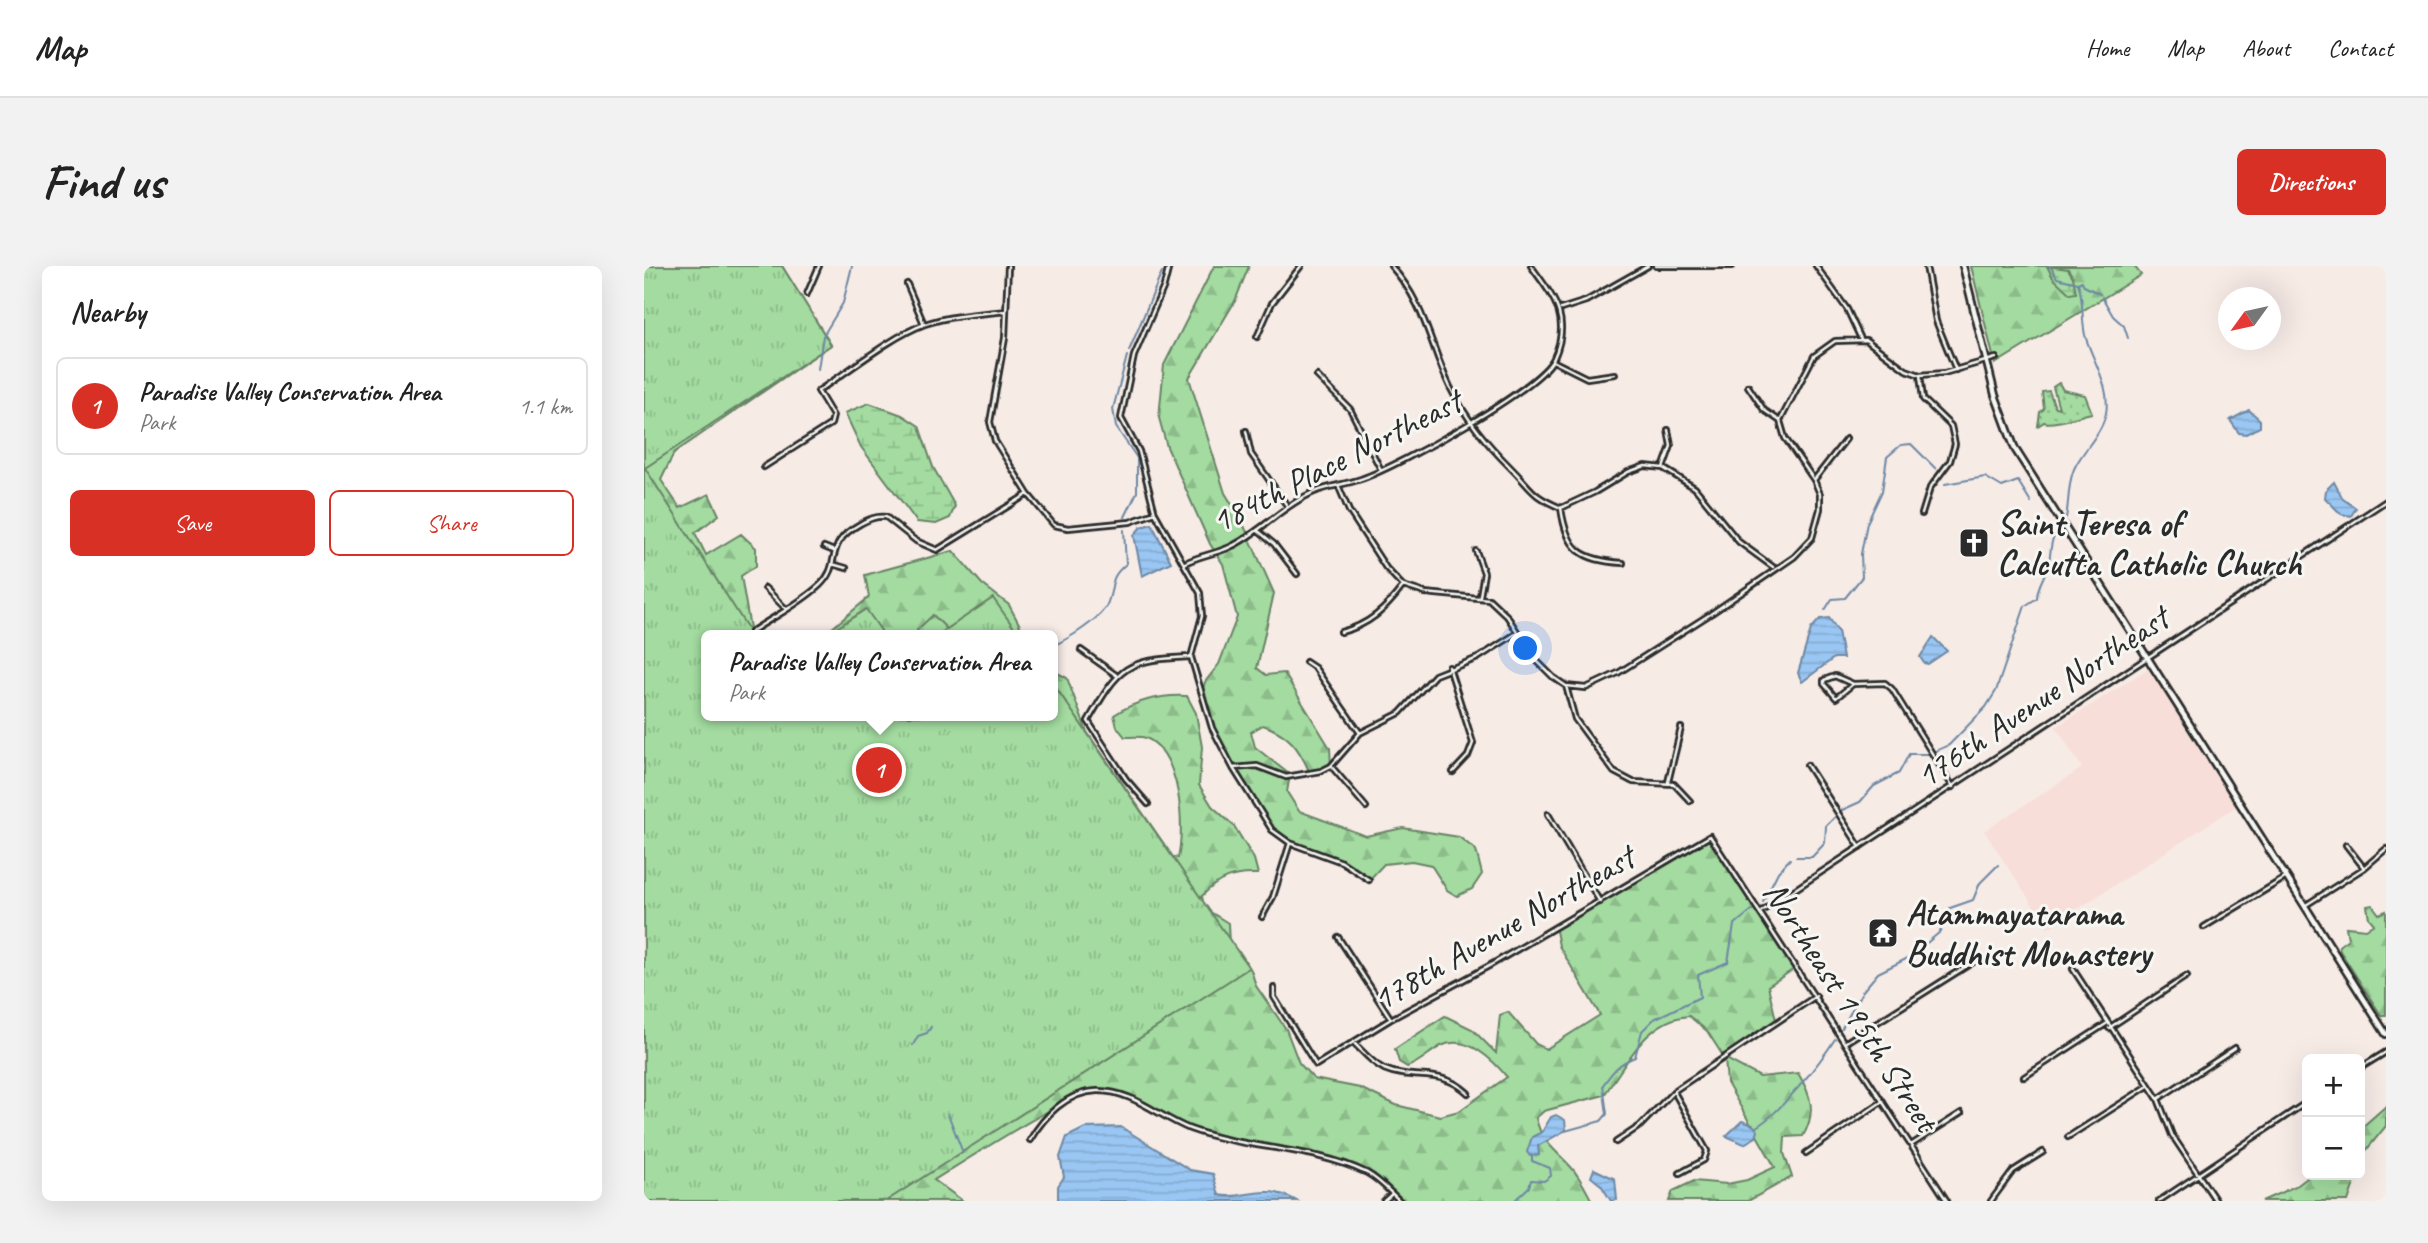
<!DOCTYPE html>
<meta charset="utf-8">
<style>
body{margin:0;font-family:Caveat,sans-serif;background:#f2f2f2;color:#222}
.controls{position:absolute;right:21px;bottom:21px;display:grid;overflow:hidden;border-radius:10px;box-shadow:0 7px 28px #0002}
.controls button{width:63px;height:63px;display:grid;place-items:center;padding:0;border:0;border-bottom:2px solid #e0e0e0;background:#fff;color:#222;font:35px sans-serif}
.compass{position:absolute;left:1574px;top:21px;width:63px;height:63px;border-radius:50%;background:#fff;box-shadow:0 7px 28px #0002;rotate:237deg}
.you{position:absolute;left:882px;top:383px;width:24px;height:24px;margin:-18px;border:5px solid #fff;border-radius:50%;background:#1a73e8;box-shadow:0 0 0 10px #1a73e833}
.badge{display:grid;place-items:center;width:46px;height:46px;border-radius:50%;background:#d93025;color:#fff;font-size:23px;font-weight:700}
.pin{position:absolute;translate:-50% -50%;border:4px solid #fff;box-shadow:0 2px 7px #0006}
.popup{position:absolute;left:57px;top:364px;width:357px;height:91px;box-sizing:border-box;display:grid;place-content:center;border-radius:10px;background:#fff;filter:drop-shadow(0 2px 5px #0005);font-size:23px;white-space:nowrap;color:#767676}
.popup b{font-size:26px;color:#222}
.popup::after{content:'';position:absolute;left:50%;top:100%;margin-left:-14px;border:14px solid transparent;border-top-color:#fff}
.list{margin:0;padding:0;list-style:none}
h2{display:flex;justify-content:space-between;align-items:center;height:91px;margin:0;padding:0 28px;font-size:30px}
h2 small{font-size:23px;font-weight:400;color:#767676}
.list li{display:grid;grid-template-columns:46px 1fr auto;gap:21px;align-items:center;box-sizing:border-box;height:98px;margin:0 14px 14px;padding:0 14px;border:2px solid #e0e0e0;border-radius:10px}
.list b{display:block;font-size:26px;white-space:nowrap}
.list p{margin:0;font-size:23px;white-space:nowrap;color:#767676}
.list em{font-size:23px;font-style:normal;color:#767676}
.actions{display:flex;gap:14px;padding:21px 28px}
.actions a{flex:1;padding:16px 0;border:2px solid #d93025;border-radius:10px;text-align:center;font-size:24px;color:#d93025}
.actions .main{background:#d93025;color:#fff}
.map{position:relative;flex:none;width:1742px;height:935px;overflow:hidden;border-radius:10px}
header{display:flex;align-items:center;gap:42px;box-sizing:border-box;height:98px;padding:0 35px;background:#fff;border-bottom:2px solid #e0e0e0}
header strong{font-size:33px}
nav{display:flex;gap:38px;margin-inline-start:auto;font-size:24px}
.intro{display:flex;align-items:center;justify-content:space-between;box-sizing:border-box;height:168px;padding:0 42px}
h1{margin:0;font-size:49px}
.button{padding:18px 32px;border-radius:10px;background:#d93025;color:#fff;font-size:24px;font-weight:700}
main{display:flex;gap:42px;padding:0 42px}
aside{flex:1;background:#fff;border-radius:10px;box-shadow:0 7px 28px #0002}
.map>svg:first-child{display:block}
.built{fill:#f8ded8}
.grass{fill:url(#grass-dots);stroke:#678366;stroke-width:2}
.forest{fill:url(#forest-firs);stroke:#678366;stroke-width:2}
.wetland{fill:url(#wetland-marsh);stroke:#678366;stroke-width:2}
.park{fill:url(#park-tufts);stroke:#678366;stroke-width:2}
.water{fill:url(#water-rules);stroke:#6d88a3;stroke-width:2}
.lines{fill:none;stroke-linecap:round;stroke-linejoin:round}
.stream{stroke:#6d88a3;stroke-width:2}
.minor-casing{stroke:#2b2b2b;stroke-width:8}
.secondary-casing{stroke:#2b2b2b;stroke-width:10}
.minor{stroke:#f6f6f2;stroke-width:2.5}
.secondary{stroke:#f6f6f2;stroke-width:4.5}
.labels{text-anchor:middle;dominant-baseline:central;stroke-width:6;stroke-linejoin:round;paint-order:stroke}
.street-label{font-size:35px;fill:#2b2b2b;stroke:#f6f6f2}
.poi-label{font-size:35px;font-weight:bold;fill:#2b2b2b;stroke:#f6f6f2;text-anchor:start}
</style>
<header>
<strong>Map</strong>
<nav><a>Home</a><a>Map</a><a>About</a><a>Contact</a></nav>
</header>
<div class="intro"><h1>Find us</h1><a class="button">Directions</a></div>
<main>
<aside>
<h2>Nearby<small></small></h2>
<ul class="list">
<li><span class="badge">1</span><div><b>Paradise Valley Conservation Area</b><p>Park</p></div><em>1.1 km</em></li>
</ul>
<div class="actions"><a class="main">Save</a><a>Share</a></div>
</aside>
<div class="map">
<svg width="1742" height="935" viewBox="0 0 1742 935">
<defs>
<pattern id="grass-dots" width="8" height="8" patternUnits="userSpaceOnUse" patternTransform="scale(1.75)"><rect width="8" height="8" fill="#a3dba0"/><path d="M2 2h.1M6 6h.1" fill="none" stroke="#8cbc8a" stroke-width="1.8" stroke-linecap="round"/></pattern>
<pattern id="forest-firs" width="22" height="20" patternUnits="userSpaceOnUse" patternTransform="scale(1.75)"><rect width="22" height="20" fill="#a3dba0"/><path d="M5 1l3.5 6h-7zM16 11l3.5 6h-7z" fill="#8cbc8a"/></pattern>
<pattern id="wetland-marsh" width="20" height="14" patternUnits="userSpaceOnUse" patternTransform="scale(1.75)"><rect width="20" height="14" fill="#a3dba0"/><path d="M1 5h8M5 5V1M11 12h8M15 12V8" fill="none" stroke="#8cbc8a"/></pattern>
<pattern id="park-tufts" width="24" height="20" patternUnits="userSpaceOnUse" patternTransform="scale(1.75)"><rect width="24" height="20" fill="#a3dba0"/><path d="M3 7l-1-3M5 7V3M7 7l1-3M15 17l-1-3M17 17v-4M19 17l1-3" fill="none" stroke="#8cbc8a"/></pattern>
<pattern id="water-rules" width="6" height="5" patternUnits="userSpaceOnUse" patternTransform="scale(1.75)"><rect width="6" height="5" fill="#99c6f3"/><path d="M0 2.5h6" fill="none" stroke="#84aad0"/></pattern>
</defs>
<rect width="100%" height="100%" fill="#f7ebe6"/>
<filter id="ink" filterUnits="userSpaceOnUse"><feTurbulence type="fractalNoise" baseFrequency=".0143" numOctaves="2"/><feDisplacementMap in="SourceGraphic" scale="14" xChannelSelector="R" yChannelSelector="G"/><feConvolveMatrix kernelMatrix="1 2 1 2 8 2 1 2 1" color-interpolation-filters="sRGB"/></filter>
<g filter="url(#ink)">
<path class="built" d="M1505,402L1593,540L1404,662L1340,565L1438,502L1412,461Z"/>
<path class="grass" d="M1415,117L1419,124L1441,129L1448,147C1436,149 1409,160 1400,156L1394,160L1396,146L1400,143L1398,126L1405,125L1411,141L1415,142L1409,121Z"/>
<path class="forest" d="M0,0H138L187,79L30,187L17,214L36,242L65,228L75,249L51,267L62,289L97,268L112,282V300L97,310L106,362L110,369H62V450H408V404L423,412L443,466L529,591L534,592C541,561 537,487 502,472C497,470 487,471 481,471L473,461L470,449C491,435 518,428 543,430L552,447L558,481L555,519L568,540L590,560L610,593L614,608C589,607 575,612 558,630L560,642L584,657L585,678L597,688L607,704L612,720L642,763L655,797L670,813L716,822L752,839L796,850L815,845L863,811C848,793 822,768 797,780C784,787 777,796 763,801L755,796L751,783L801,750L828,763L852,787L856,749L864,746L892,778L902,783L956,749L915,680L911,660L1025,596L1063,570L1153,701L1124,720L1133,758L1082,793L1116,811L1154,807C1168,830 1172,847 1159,870L1141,871L1140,887L1148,911L1104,935H1025L1029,925L1050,915L1083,918L1103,914L1131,901L1083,817L1081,793L1063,765L1045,750C1002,753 983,798 960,829L900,845L892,852C897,876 912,884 927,901C936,911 942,924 948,935H756C747,924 737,913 725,907C670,878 602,883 545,862C514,851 487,824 452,826C424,827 320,896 290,914L319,935H0Z
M570,0H605L591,35L545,112L581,227L597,253L630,327L613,402L622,409L640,407L686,482L687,500L665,505C654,480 644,468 619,459L607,466L611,481L646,509L643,526L655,545L722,570L759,562L815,571L832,584L838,608L828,623L813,630L803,624L787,599L768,595L740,598L725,614C716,608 707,600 697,595C666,580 641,581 617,551L568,462L558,427L561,416L575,398L593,351L579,298L566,278L523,181L515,152L520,99Z
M1327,0H1490L1497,9L1351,98Z
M309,285L338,318L365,339L381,369H180L225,331L221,309Z
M1728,639L1735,648L1742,645V749H1737L1696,685L1695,680L1704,673L1702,661L1722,663L1730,658L1725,652L1723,640Z
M1742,840V860L1716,892V863Z
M1667,909H1713L1704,935H1618L1654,919Z"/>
<path class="wetland" d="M1403,0L1424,3L1429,11L1432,27L1426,28L1409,12Z
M225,137L258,149L275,160L289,201L311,240L306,252L292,258L273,256L217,181L201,147Z
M289,349L302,362L303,369H274L273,364Z"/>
<path class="park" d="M0,0H138L187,79L1,202L108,369H62V450H408V416L605,702L242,935H0Z
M349,332L375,369H294Z
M222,343L240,369H182Z"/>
<path class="water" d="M1605,144L1616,154V161L1602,168L1595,167L1586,154Z
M1690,216L1699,233L1712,242L1707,250L1697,248L1681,232L1682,224Z
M508,258L527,296L498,310L490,269L497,261Z
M1185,352L1194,365L1199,392H1190L1158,416L1154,407L1167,363L1176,353Z
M1289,371L1303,385L1284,398L1280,397L1276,391Z
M912,849L921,854L922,864L894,880L895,889L886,890L883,886L888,871L898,866L907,851Z
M1098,855L1109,859L1114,865L1112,871L1100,878L1082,870Z
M477,861L546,904L569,908L575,929C601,935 619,915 653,935H414V920L420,911L416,891L423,871L441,862Z
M950,903L971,913L973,934L967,935L957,919L947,911Z"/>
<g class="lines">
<path class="stream" d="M1406,0L1413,12L1434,17C1440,34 1437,50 1441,69C1448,94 1467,120 1462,147C1458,167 1441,182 1432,199C1424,213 1425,236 1422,252
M1434,17L1438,15L1440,20L1456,28
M1458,31L1469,50L1480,60L1484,72
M485,85L518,6
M174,103L179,70L199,37L208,0
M1301,218L1341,211L1358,221L1374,215L1387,236
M481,251L493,226V192L472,161L469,143L483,90
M1399,261L1411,266
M1181,344L1188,333L1201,332L1218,311L1217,288L1223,257L1238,225L1243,191L1257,179L1267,178L1292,203
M408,380C423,374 459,352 464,336C471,318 464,313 482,298L480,264
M1196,545L1216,536L1230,520L1255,507L1265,488H1285L1305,479L1342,441L1352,425L1381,340L1393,332C1393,318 1403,309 1405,295C1408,282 1405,275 1415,264
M1152,591H1168L1181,577L1182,560L1191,551
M1119,636L1134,606L1146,593
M1198,762L1218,726L1234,707L1266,691L1296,666L1306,642L1329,634L1336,617L1354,599
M269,779L274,770L283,767L287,761
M304,848L319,887
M1112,861C1135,848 1176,797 1191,773
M921,865L957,855L963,848L959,819C969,805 975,797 991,791L998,765L1010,753L1056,731L1054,709L1084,696L1090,659L1108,644
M870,935L885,921L887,914L900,915L907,910L906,902L888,895V889"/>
<g class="minor-casing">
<path id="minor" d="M364,0L361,72L346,156L351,175L384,228L410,259L424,262L486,256L511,247
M525,0L520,20L490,90L477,152L495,185L511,247L556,327L558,350L547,391L568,462L589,502L628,564L646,577L698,596L725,614
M747,0C782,39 785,77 806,121C822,153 842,177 867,202C889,224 886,229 917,242C923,284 936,294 979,297
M1012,0H1088
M1172,0L1203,43L1217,73
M1282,0L1292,55L1312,104
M263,18L280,58
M163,28L175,0
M917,43L942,35L1004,0
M613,71L628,37L657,0
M909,95L943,112L971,108
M1276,109L1279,133L1307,160L1311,178L1306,195L1286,222L1278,248
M673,110L706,143L737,204
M1136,155L1170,90L1191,75L1222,74L1262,104L1276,109L1300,107L1352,92
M602,165L607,188L644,241
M120,201L187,158L189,150L174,125C205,105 248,70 281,58C307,49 335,48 362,45
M1019,202L1027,180L1024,164
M1170,214L1202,173
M694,219L705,245L742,302L759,320L781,327L845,333L863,350L891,393L909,411L922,420L942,422L974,407L1065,349L1150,291L1168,272L1176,243V228L1170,214L1141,172L1136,155L1120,144L1104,120
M917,242L951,226L984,206L1001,200L1019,202L1051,222L1095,276L1129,301
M613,264L630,278L653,308
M180,281L190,285
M832,285L840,307L836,330
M541,297C557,289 571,288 586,281C615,268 637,241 666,228C682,220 700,219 717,213C753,201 896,123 910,92C928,51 909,31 887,0
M188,298L202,302
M121,322L142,343
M107,366C129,351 156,338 176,319C199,297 178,279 216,258C225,253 232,250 242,251L272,275L293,284L384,228
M697,366C725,359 742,343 759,320
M437,384L472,409
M662,396L671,402L716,467
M805,401L829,477L824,490L809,506
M1209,418L1191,410L1180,414V418L1192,432L1209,418L1241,417L1248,423L1309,521
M922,420L931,453L970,506L989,516L1030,518L1046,535
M1163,499L1216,581
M687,500L722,541
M589,502L613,500L642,511L677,505L687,500L716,467L756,447L791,409L834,392L873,367
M1024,516L1037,462
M504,538L482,513L444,455C476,399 482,394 546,391
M904,548L956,636
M1702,579L1720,602
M1662,639L1720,602L1742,583
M1118,645L1742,235
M618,651L629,631L646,577
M1560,661L1641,612
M694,671L747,753
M1429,703L1514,833L1528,869L1572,935
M630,722V731L672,799L747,753L845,700L1066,570L1303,935
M1465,762L1543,710
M1202,776L1337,691
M711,778C720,787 728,797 740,803C771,816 796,801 824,827
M1716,802L1742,786
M1380,811L1462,758
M1030,826L1063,885L1060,894L1036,907
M1514,833L1591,782
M1424,871L1504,820
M386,874C400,850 423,826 453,825C488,824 515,851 546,863C604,884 667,880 723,907C736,914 746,926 756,935
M972,876L996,860L1030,825L1172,730
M1267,879L1317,847
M1162,887L1239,835
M740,935L748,928
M1347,935L1369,905L1399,886
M1515,935L1663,836"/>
</g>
<g class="secondary-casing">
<path id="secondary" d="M1319,0L1351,129L1371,183L1742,768"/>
</g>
<use href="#minor" class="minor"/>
<use href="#secondary" class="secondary"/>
</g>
</g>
<defs>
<g id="church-square" transform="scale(1.575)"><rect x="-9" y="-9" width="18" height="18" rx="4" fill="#2b2b2b" stroke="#f6f6f2"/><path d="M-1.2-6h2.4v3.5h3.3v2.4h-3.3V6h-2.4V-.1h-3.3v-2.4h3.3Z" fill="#fff"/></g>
<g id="temple-square" transform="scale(1.575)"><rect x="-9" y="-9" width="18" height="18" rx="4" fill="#2b2b2b" stroke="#f6f6f2"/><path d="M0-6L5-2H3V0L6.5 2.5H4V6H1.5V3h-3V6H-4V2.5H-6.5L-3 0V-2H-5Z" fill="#fff"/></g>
</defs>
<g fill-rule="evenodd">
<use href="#church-square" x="1330" y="277"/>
<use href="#temple-square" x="1239" y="667"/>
</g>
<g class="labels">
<g class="street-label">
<text transform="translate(692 195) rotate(-27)">184th Place Northeast</text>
<text transform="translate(1398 431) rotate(-34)">176th Avenue Northeast</text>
<text transform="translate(859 662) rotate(-30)">178th Avenue Northeast</text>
<text transform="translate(1207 740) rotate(57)">Northeast 195th Street</text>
</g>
<g class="poi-label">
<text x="1353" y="257">Saint Teresa of<tspan x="1353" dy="40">Calcutta Catholic Church</tspan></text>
<text x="1262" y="647">Atammayatarama<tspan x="1262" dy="40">Buddhist Monastery</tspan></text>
</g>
</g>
</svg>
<div class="controls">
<button>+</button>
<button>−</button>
</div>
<svg class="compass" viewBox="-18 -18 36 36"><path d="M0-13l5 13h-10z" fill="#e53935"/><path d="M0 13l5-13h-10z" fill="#767676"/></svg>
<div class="you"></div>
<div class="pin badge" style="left:235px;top:504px">1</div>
<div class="popup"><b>Paradise Valley Conservation Area</b>Park</div>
</div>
</main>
